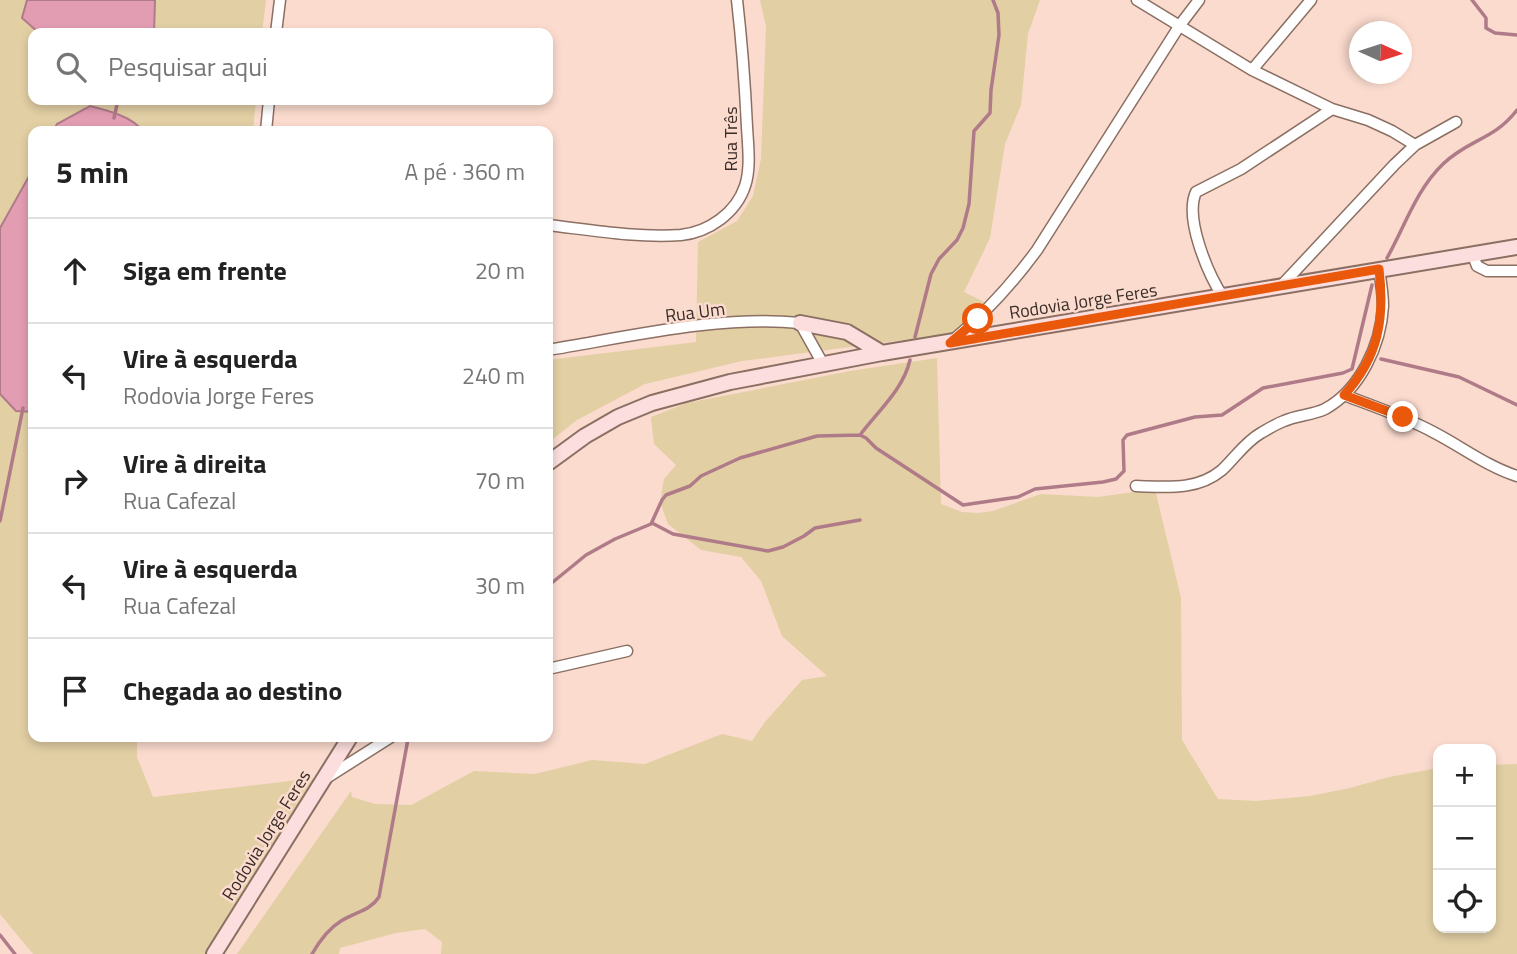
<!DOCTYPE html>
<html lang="pt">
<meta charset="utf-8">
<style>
body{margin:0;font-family:"Titillium Web",sans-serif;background:#f2f2f2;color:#222}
.controls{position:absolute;right:21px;bottom:21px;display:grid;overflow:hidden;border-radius:14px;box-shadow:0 4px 10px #0003}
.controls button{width:63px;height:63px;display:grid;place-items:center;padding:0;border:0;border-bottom:2px solid #e0e0e0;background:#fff;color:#222;font:35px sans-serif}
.compass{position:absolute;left:1349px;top:21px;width:63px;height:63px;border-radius:50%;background:#fff;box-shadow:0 4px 10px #0003;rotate:93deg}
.stop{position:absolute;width:21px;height:21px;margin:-16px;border:5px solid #ea580c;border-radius:50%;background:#fff}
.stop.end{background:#ea580c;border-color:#fff;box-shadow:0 2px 7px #0008}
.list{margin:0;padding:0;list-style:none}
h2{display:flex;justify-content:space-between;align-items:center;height:91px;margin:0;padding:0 28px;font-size:30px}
h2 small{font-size:23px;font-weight:400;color:#767676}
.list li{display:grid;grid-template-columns:46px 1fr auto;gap:21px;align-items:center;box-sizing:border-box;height:105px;padding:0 28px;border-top:2px solid #e0e0e0}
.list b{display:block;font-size:26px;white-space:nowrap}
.list p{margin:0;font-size:23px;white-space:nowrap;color:#767676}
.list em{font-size:23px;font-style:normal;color:#767676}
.icon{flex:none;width:38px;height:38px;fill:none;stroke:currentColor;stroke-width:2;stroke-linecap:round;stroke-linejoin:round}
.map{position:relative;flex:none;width:1517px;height:954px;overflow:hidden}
.search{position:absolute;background:#fff;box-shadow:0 4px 10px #0003;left:28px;top:28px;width:525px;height:77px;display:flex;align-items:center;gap:18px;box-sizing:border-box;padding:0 24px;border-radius:14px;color:#767676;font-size:26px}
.panel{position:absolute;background:#fff;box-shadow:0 4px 10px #0003;left:28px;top:126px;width:525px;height:616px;border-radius:14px}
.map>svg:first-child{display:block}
.green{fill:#e2cfa4}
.water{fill:#e39db3;stroke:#b07b89;stroke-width:2}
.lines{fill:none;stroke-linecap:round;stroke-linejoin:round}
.stream{stroke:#b07b89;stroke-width:3.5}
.street-casing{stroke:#8b6f63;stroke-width:13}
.secondary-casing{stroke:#8b6f63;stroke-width:18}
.street{stroke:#fff;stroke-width:10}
.secondary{stroke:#fbdedd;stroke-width:14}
.route{stroke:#ea580c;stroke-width:9}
.labels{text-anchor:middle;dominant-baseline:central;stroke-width:5;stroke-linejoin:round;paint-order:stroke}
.street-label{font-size:18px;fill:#382c27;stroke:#fbdbce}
</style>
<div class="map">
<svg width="1517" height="954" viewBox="0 0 1517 954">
<rect width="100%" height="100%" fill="#fbdbce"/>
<path class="green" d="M0,0H27L22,18L39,33H33V100H256L253,131H142C128,106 68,104 53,131H33V169L0,228Z
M155,0H266L262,33H154Z
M760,0H1040L1028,34L1021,105L1005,144L990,238L964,292L992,306L968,326L972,331L742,361L645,384L577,420L548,443V360L696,342L698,242L737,221L753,196L761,159L766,27Z
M937,358L941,504L962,512L978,513L993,511L1041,494L1098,497L1155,489L1181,598L1182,740L1218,799L1256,801L1310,796L1350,788L1389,777L1438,768V928H1491V765L1517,764V954H441L442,942L425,929L396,933L340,948L339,954H237L351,791L352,797L375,804L411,805L474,771L535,774L592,760L645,764L722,734L752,741L765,722L802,680L827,676L782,636L761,581L741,557L701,550L668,524L660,502L664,479L676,465L654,444L651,417L687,403L850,371Z
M0,394L16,410L33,412V737H137V757L153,797L316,778L206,954H33L0,914Z"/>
<path class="water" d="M27,0H155L154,33H39L22,18Z
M90,106C106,110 134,117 142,131H53L57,124Z
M33,169V412L16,411L0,394V228Z"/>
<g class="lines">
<path class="stream" d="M1472,0L1486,18V28L1495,33L1517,35
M114,118L118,100
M1387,258C1405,226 1416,190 1443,164C1469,139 1494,140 1517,110
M915,337L931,274L939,259L957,240L963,228L969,204L974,131L990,113L991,90L999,35L998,13L993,0
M1381,359L1459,377L1517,405
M860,435C878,411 903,390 910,360
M0,521L23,408
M652,523L673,534L768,551L783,547L804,536L815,528L860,520
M548,586L586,555L615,539L651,524L662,500L666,495L690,486L701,476L740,458L817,436L860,435L866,438L876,448L963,505L1018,497L1035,489L1103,482L1116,479L1124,471L1123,440L1127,435L1195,417L1222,415L1263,388L1343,373L1352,369L1372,285
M0,935L15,954
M312,954C320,940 328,929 341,921C355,912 370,911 379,897L408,739"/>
<g class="street-casing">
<path id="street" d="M1137,0L1252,70L1332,109L1368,120L1392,131L1415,145
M276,33L280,0
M1252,70L1311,0
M266,131L269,100
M548,225C591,230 637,238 681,235C709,232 736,213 745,186C751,168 748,146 747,127C745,85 742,43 737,0
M1473,255L1477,266L1487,271H1517
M1281,286L1395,164L1415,145L1456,122
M1223,297C1208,274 1184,218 1196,192L1241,169L1332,109
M953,340C986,313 1012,284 1037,250L1180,25L1199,0
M548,350C628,337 719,315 800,323L823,364
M1344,395C1375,407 1406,417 1435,433C1462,447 1488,467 1517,476
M1136,486C1166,487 1197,491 1222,470C1235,458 1245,442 1261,433C1268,429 1276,424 1284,421C1297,415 1313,415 1325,409C1360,390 1381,345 1383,306C1383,294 1381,282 1379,269
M548,669L627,651
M328,777L391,737"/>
</g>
<g class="secondary-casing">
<path id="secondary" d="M800,323L847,332L882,353
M548,463L585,436L618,417L652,403L730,382L882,353L1517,247
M214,954L350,737"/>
</g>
<use href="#street" class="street"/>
<use href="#secondary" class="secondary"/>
</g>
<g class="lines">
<path class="route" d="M978,319L950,343L1379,269C1385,318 1379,357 1344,395L1403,417"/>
</g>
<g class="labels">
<g class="street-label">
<text transform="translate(730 139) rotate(-90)">Rua Três</text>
<text transform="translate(1083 301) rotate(-9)">Rodovia Jorge Feres</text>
<text transform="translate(695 312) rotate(-7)">Rua Um</text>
<text transform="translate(266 835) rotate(-58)">Rodovia Jorge Feres</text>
</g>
</g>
</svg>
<div class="controls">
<button>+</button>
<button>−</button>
<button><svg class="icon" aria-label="locate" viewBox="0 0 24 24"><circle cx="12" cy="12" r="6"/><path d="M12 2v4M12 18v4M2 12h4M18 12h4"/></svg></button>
</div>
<svg class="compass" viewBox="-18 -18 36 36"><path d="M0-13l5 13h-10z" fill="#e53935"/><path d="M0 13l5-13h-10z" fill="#767676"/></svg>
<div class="stop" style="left:978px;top:319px"></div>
<div class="stop end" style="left:1403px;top:417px"></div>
<div class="search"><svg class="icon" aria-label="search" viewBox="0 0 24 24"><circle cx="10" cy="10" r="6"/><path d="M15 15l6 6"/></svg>Pesquisar aqui</div>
<section class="panel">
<h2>5 min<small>A pé · 360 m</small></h2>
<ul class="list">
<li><svg class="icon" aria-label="ahead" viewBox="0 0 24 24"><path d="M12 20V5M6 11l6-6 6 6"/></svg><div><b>Siga em frente</b></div><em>20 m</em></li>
<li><svg class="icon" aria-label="left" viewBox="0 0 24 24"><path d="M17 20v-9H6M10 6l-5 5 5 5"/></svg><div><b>Vire à esquerda</b><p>Rodovia Jorge Feres</p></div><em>240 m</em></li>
<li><svg class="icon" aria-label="right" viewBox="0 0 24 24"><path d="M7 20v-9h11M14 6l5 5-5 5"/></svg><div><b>Vire à direita</b><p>Rua Cafezal</p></div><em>70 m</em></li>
<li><svg class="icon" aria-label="left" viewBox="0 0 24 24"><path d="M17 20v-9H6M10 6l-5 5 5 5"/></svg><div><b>Vire à esquerda</b><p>Rua Cafezal</p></div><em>30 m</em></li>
<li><svg class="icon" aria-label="arrive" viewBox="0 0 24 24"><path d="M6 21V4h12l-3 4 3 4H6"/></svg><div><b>Chegada ao destino</b></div></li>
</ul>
</section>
</div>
